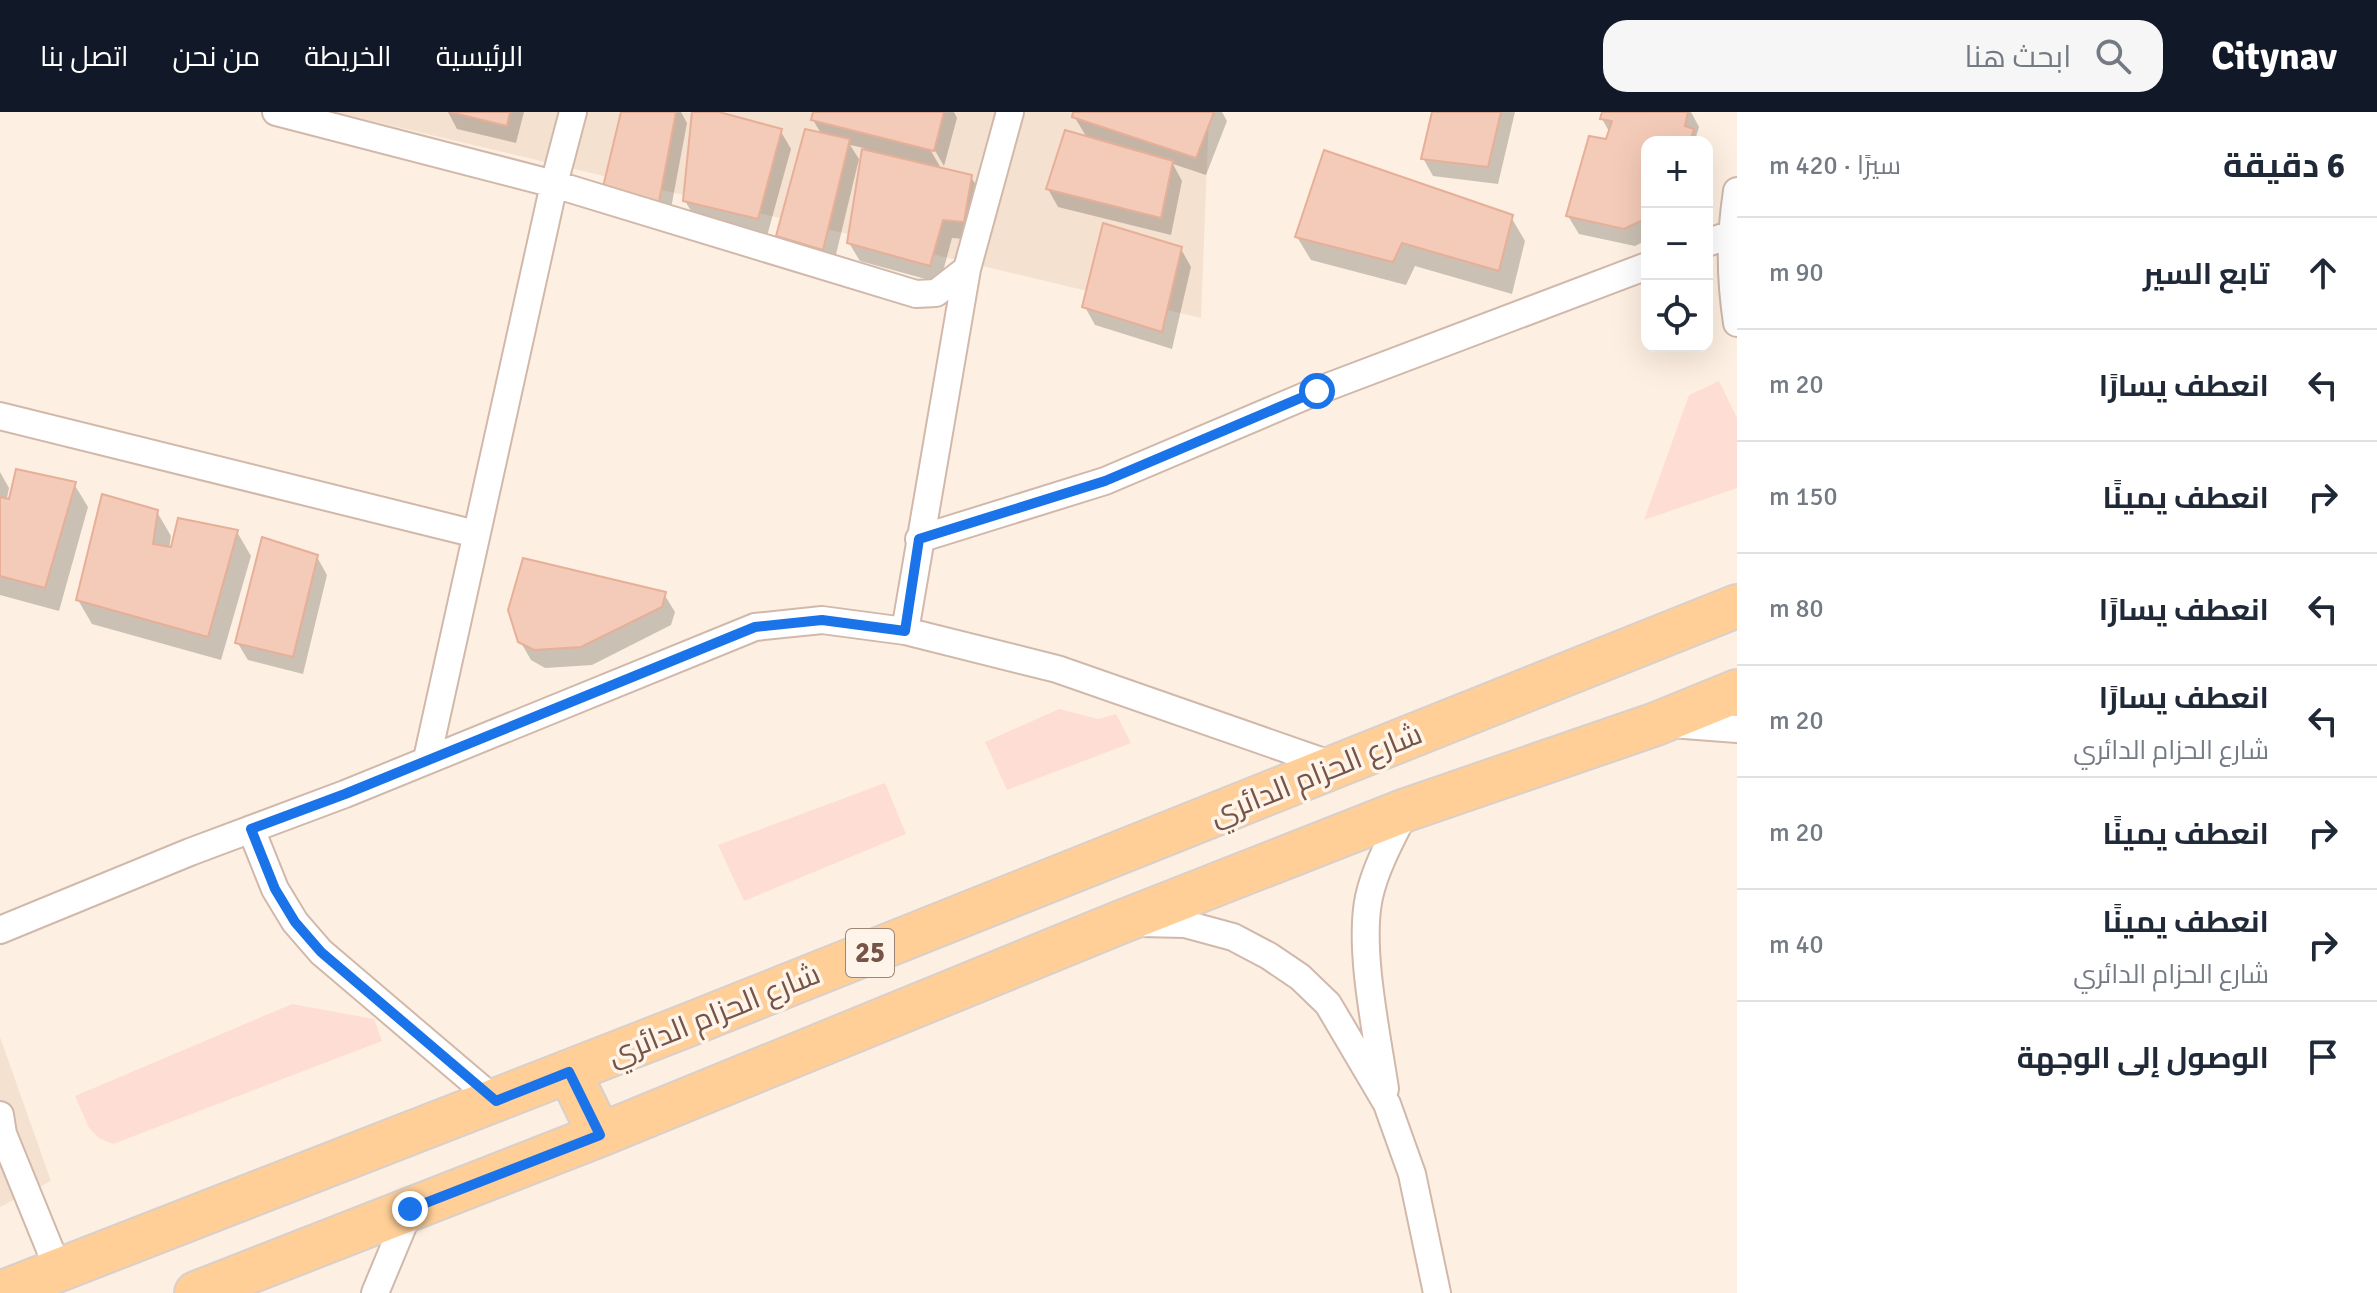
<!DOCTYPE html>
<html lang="ar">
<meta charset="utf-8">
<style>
body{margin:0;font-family:Signika,Cairo,sans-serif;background:#f6f6f7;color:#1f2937;direction:rtl}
.controls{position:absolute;right:24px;top:24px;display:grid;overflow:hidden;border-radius:16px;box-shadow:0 8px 32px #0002}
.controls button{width:72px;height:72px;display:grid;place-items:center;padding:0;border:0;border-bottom:2px solid #e0e1e3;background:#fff;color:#1f2937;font:40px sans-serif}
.stop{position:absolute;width:24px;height:24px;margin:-18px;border:6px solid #1a73e8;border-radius:50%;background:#fff}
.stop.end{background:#1a73e8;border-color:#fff;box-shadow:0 2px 8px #0008}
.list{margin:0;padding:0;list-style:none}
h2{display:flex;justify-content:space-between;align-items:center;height:104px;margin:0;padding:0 32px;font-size:34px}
h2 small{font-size:26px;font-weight:400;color:#747a83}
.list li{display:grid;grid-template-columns:52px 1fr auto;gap:24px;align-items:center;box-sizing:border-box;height:112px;padding:0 32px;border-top:2px solid #e0e1e3}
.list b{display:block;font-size:30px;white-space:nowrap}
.list p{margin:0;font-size:26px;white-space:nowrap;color:#747a83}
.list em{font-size:26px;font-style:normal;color:#747a83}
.icon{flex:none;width:44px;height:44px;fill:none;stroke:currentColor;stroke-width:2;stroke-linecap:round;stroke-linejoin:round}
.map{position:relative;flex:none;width:1737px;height:1181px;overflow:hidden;direction:ltr}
header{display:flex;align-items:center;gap:48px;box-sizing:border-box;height:112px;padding:0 40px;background:#111827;color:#fff}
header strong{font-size:38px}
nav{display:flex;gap:44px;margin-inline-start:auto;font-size:28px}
.search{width:560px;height:72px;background:#f6f6f7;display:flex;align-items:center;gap:20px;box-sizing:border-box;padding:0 28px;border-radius:24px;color:#747a83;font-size:30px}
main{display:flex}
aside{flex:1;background:#fff}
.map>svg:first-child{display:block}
.residential{fill:#f5e1d0}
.commercial{fill:#feddd5}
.shadow{fill:#0003}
.building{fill:#f4cbb8;stroke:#e7af98;stroke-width:2}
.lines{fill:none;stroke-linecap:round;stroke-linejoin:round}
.minor-casing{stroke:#d1b8ab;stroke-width:30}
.primary-casing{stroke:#d9cfcb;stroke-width:46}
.minor{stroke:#fff;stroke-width:26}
.primary{stroke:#ffcf97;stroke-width:42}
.route{stroke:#1a73e8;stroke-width:10}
.labels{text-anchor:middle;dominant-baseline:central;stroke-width:7;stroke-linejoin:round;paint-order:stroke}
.shield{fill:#fff4e9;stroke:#9f8478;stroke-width:2}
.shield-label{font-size:28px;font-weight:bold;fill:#765447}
.street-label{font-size:30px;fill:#765447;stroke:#fff4e9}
</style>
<header>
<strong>Citynav</strong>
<div class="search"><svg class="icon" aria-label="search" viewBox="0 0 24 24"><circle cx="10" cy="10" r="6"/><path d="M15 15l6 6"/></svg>ابحث هنا</div>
<nav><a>الرئيسية</a><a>الخريطة</a><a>من نحن</a><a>اتصل بنا</a></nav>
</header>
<main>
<aside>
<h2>6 دقيقة<small>سيرًا · 420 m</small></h2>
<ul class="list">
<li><svg class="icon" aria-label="ahead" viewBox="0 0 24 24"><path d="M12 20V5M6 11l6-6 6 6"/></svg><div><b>تابع السير</b></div><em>90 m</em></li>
<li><svg class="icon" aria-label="left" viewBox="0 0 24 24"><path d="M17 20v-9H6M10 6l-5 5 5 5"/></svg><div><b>انعطف يسارًا</b></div><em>20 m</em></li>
<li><svg class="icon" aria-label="right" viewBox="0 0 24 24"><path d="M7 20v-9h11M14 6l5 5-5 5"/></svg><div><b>انعطف يمينًا</b></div><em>150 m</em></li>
<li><svg class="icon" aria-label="left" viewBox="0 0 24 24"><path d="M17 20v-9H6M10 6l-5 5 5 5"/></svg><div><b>انعطف يسارًا</b></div><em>80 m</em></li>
<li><svg class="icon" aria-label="left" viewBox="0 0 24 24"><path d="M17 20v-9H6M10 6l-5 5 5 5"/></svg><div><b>انعطف يسارًا</b><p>شارع الحزام الدائري</p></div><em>20 m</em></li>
<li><svg class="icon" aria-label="right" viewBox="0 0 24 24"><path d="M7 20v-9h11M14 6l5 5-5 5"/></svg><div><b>انعطف يمينًا</b></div><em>20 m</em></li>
<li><svg class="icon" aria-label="right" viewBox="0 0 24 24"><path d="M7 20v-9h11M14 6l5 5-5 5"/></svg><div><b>انعطف يمينًا</b><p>شارع الحزام الدائري</p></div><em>40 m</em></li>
<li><svg class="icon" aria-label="arrive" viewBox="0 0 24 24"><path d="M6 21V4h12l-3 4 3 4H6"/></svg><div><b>الوصول إلى الوجهة</b></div></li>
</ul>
</aside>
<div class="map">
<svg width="1737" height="1181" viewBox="0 0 1737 1181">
<rect width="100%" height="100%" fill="#fdf0e2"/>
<path class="residential" d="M334,0H1209L1201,206Z
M0,925L51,1069L0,1095Z"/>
<path class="commercial" d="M1719,269L1737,306V376L1644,408L1689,283Z
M1059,597L1098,607L1116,602L1131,631L1007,678L985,630Z
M885,671L906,722L744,789L718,733Z
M292,892L374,907L382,929L113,1032L99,1026L89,1016L75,984Z"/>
<path class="shadow" d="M448,0H524L516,31L457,17Z
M623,0H681L687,11L669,107L616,93Z
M694,0H712L780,18L791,37L767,124L696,107L685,89Z
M815,0H954L957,6L944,54L930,30L927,32L942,58L971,65L982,83L974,128L952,126L940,171L860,149L849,131L864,36L850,33L859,47L833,155L789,142L779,124L822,23L813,8Z
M1075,0H1222L1227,9L1206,63L1173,52L1182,69L1171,123L1058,95L1048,77L1087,26L1074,4Z
M1434,0H1515L1498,72L1433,64L1423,46Z
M1604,0H1691L1699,15L1696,25L1699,30H1647V128L1635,134L1579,122L1568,104L1608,29L1610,21L1602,7Z
M1511,105L1525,129L1512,182L1415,154L1406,173L1311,148L1297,125Z
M1181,137L1191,155L1172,237L1095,213L1085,195Z
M0,360L9,376L6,391L74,372L88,395L59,499L0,483Z
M157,400L171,424L169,437L237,420L251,444L221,548L92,512L78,488Z
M317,445L327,463L303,562L248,548L237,530Z
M664,482L675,500L671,513L592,553L545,556L531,548L520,529Z"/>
<path class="building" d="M450,0H510L507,14Z
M621,0H676L659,90L603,75Z
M692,0H719L782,17L758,107L683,89Z
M813,0H944L934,39L811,8Z
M1073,0H1214L1196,46L1072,5Z
M1432,0H1501L1488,55L1421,47Z
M1602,0H1688L1685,14L1694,17L1690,30H1647V106L1624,117L1566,104L1589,24L1606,27L1612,9L1600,7Z
M805,17L850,27L823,138L776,124Z
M1065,18L1173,49L1161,106L1046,77Z
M862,37L972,63L964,110L943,108L930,154L847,131Z
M1324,38L1513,103L1499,159L1402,131L1393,150L1295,125Z
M1103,111L1182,135L1162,220L1082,195Z
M16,357L76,370L45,476L0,464V385L9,387Z
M102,382L158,398L153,432L171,435L178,406L238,418L208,525L76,488Z
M262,425L318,443L293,545L235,531Z
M523,446L666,480L662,495L581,535L534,538L518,530L508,498Z"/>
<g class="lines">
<g class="minor-casing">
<path id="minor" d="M276,0L554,72L916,182L936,181L967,157L1010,0
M1737,79C1730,126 1730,164 1737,211
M1707,131L1731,122
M0,304L476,422
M919,427L1105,369L1317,279L1647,154
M905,519L967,157
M1671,612L1737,617
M427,647L554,72L573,0
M251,717L275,777L295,810L321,840L496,989
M1140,811L1185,812L1233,825L1269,844L1300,865L1328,892L1387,992L1412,1062L1437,1181
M0,818L190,740L345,682L755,515L822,508L905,519L1057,557L1338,655
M1385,977C1377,923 1358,836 1369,785C1376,754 1392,726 1406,698
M0,1003L3,1022L58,1157
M375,1181L410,1097"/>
</g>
<g class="primary-casing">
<path id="primary" d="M569,960L600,1023
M0,1181L688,913L1737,494
M196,1181L600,1023L1121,810L1406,698L1656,612L1737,579"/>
</g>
<use href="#minor" class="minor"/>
<use href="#primary" class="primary"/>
</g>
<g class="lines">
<path class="route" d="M410,1097L600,1023L569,960L496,989L321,840L295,810L275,777L251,717L345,682L755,515L822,508L905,519L919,427L1105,369L1317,279"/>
</g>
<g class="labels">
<rect class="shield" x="846" y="817" width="48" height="48" rx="6"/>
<g class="shield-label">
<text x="870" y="841">25</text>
</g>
<g class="street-label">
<text transform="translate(1316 663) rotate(-22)">شارع الحزام الدائري</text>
<text transform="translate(714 903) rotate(-22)">شارع الحزام الدائري</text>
</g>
</g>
</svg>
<div class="controls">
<button>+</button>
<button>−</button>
<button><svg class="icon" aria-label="locate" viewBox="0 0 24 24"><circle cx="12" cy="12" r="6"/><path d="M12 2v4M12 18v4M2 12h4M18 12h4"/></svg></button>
</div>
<div class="stop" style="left:1317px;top:279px"></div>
<div class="stop end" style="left:410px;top:1097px"></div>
</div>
</main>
